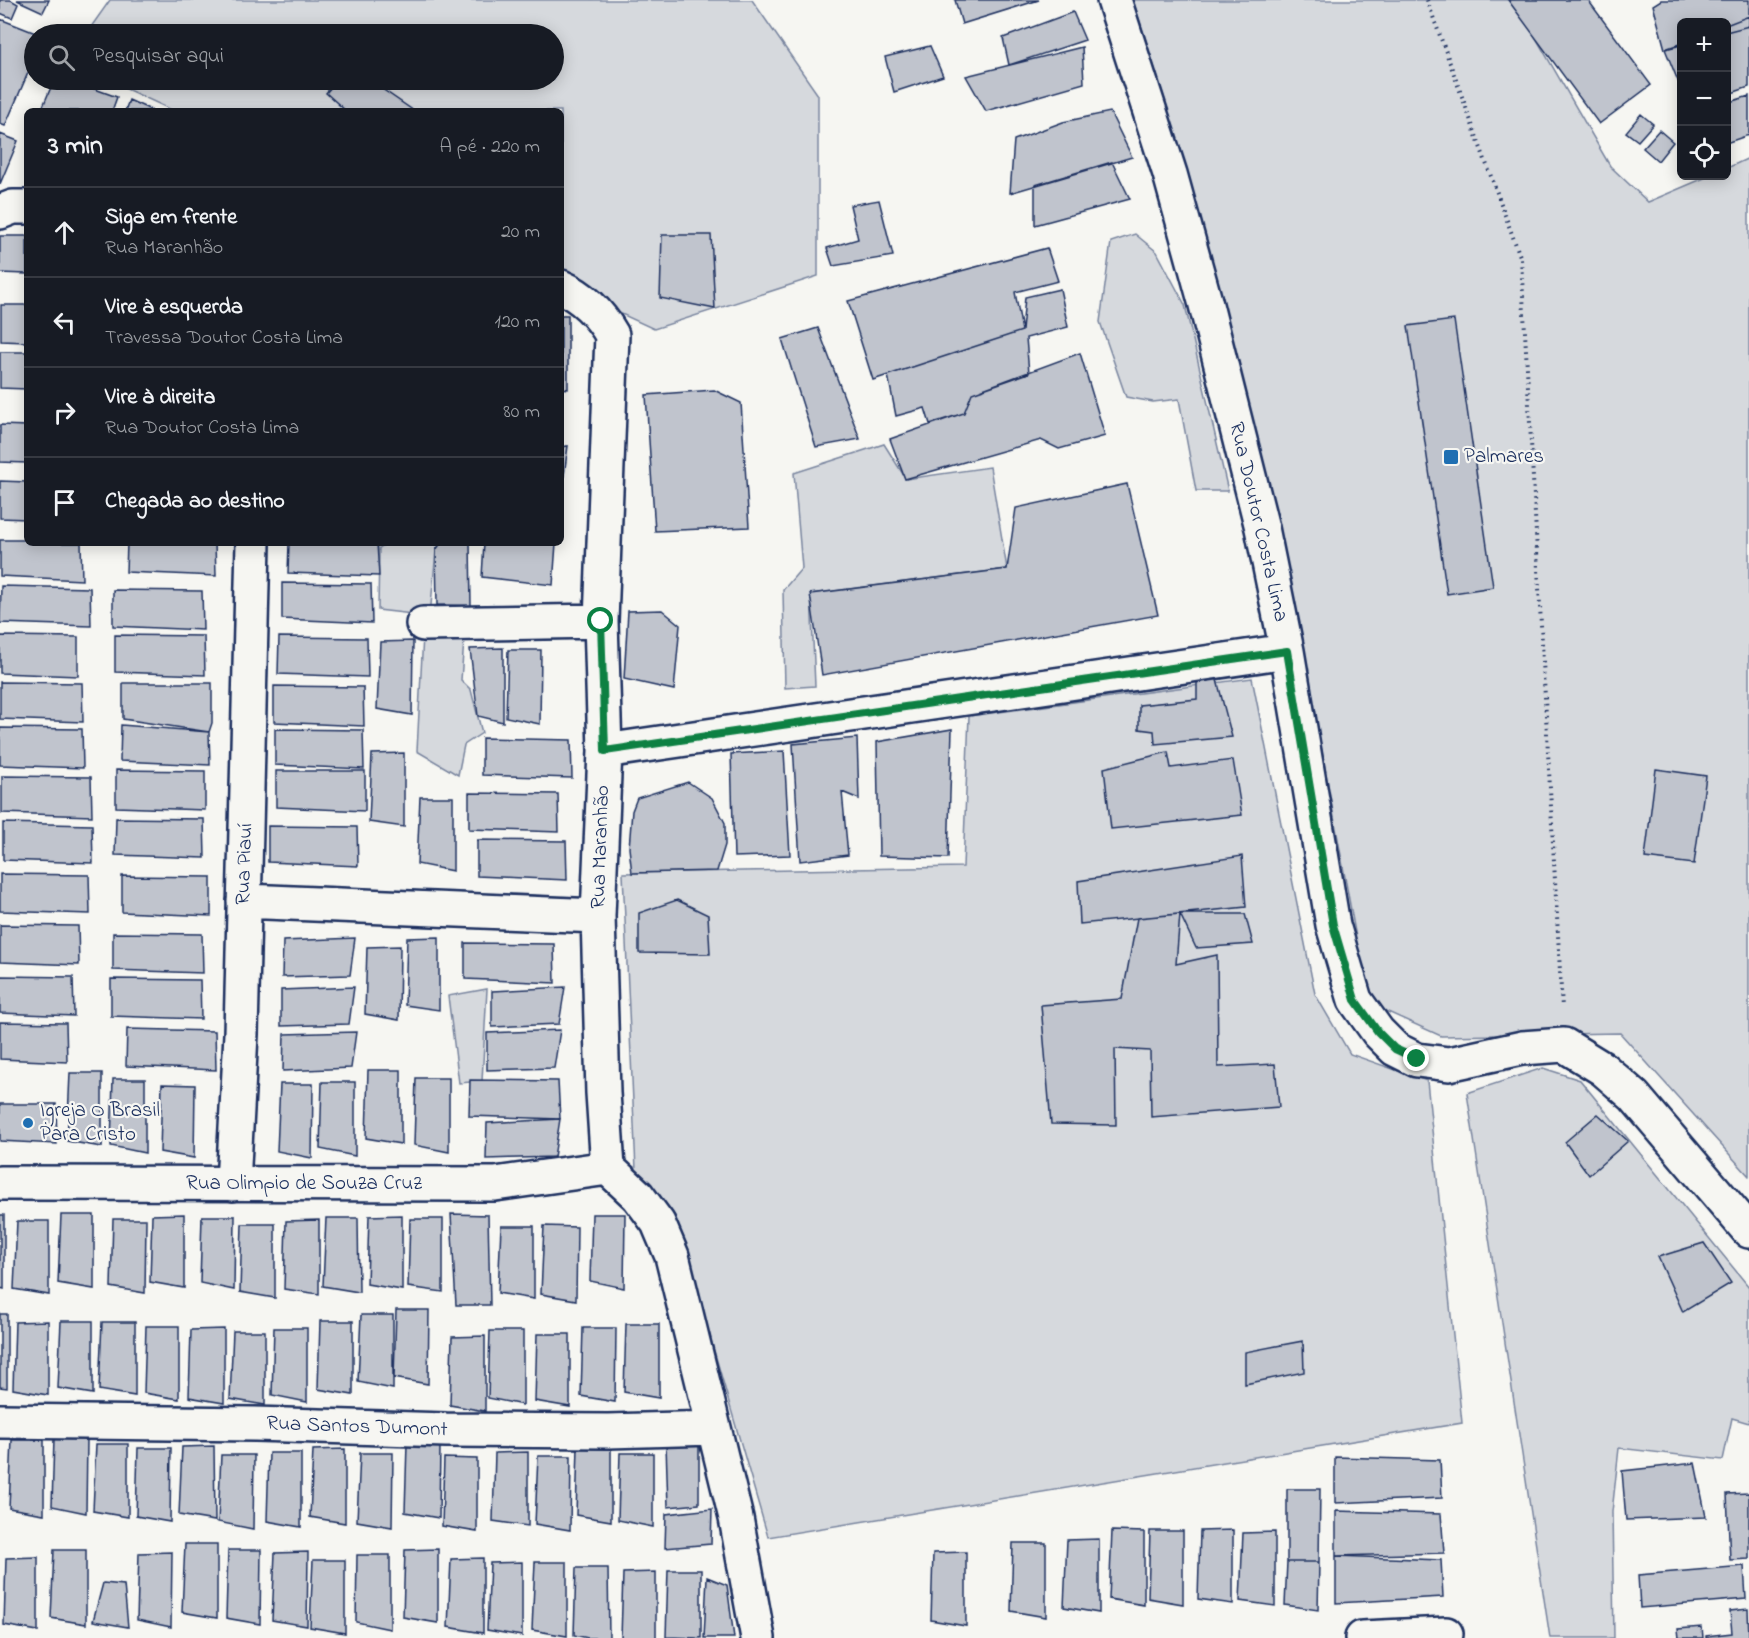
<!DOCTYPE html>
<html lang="pt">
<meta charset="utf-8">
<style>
body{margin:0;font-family:"Indie Flower",sans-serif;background:#242831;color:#f1f3f6}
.controls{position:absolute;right:18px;top:18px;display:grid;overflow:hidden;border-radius:9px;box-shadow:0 3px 15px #0003}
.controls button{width:54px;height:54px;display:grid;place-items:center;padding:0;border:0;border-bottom:2px solid #363941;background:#171b24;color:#f1f3f6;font:30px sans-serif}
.stop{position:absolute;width:18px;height:18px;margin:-14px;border:4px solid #0b8043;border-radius:50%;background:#fff}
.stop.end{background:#0b8043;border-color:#fff;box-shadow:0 2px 6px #0008}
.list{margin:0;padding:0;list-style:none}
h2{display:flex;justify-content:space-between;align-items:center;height:78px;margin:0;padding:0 24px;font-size:26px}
h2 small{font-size:20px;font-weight:400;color:#9ea1a6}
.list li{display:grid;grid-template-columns:39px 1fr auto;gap:18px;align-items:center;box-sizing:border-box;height:90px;padding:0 24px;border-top:2px solid #363941}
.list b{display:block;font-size:22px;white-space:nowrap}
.list p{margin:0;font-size:20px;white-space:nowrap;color:#9ea1a6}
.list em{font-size:20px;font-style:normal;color:#9ea1a6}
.icon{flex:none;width:33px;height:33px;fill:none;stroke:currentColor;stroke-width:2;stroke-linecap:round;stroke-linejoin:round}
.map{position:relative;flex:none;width:1749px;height:1638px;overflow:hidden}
.search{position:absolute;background:#171b24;box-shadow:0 3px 15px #0003;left:24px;top:24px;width:540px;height:66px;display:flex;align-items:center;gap:15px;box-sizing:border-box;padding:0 21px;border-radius:33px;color:#9ea1a6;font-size:22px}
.panel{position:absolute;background:#171b24;box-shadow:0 3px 15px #0003;left:24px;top:108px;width:540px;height:438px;border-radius:9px}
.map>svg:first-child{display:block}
.green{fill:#d6d9dd;stroke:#78849e;stroke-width:1.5}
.building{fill:#c0c4cd;stroke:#1b2f5e;stroke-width:1.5}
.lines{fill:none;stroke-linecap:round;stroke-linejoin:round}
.street-casing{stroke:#1b2f5e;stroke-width:38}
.path{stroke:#1b2f5e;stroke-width:4;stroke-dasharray:1.5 4.5;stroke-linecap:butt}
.street{stroke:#f6f6f2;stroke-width:33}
.route{stroke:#0b8043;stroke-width:8}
.poi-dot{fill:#1f6fb2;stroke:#f6f6f2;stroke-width:2}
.labels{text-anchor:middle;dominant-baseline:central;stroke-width:4.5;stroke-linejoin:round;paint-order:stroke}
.poi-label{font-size:21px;fill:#1b2f5e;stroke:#f6f6f2;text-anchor:start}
.street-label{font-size:21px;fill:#1b2f5e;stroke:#f6f6f2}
</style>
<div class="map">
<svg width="1749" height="1638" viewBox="0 0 1749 1638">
<rect width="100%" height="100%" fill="#f6f6f2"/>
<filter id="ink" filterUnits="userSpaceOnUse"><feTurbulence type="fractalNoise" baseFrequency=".0167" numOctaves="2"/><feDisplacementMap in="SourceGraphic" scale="12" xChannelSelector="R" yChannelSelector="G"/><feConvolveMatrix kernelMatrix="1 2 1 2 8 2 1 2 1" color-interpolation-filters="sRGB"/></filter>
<g filter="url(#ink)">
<path class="green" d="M110,0H752L818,95V276L654,329L561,286V111H174L107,80H554V34H86Z
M1133,0H1514L1610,166L1648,202L1709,176H1726L1727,168L1749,158V1176L1620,1033L1441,1036L1368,1003L1297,615L1171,119Z
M1135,234L1157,252L1185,305L1228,491H1196L1179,399L1153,402L1126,397L1100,322L1111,242Z
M884,444L906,479L990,467L1007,569L811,594L815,686L785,688L783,590L802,568L794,473Z
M387,543H441L436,550L430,616L378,610L379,548Z
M423,635L464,640L461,680L471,690L482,733L464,745L458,775L417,751Z
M1252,678L1315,994L1350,1054L1427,1081L1462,1423L768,1537L675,1216L636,1170L623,873L963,867L969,716Z
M487,989L482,1081L459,1083L448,996Z
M1543,1068L1580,1080L1749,1287V1423L1732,1418L1723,1460L1619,1448L1612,1512L1614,1638H1550L1467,1093Z"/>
<path class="building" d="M0,0H11L18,4L12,18L0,13Z
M17,0H49L43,12Z
M955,0H1039L962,24Z
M1508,0H1588L1651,85L1599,124Z
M1661,0H1749V26L1726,32V22H1682V45L1665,49L1653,5Z
M1073,12L1085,40L1009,65L1003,38Z
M1749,16V87L1726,95V25Z
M0,19L38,34H34V59L5,126L0,124Z
M1682,43V91L1665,49Z
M930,46L943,76L894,92L885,57Z
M1082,47L1084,83L986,111L966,76Z
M54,80H70L117,97L112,111H41Z
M337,80H369L414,111H346L326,93Z
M1749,96V135L1726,143V103Z
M129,100L151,110V111H125Z
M1110,112L1132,157L1010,193L1014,140L1063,122Z
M1641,114L1653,124L1638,141L1626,132Z
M1659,130L1673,142L1658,161L1643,148Z
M0,134L18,141L0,184Z
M1112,162L1130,199L1035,225V185Z
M879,200L893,256L833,266L827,248L858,239L850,205Z
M662,235H711L715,309L660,298Z
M0,236H27V274L0,273Z
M1047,248L1058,281L1015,292L1022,331L873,380L848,301Z
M1060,289L1068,327L1026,338L1029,373L972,393L964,413L930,424L925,408L896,416L888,375L1022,331L1025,297Z
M1,305H27V342L1,341Z
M561,315H568V389L561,388Z
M1454,320L1493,587L1447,594L1408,326Z
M818,328L860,439L816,447L782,339Z
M0,352H27V389L0,388Z
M1080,353L1105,436L1059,449L1041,440L905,479L890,439L964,413L972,393Z
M714,390L741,403L749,527L655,531L646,395Z
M0,425L27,426V463L0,462Z
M568,446L563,483H561V447Z
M0,481L27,482V519L0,518Z
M1127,484L1158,615L822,675L810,594L1007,569L1016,508Z
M0,540H27V543H81L82,580L0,576Z
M127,543H215L216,576L126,572Z
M289,543H377L379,576L288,573Z
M441,543H470L471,606L437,605L436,550Z
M484,543H556L553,585L482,577Z
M282,583L371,584L372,623L282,619Z
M1,586L90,588L91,626L0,623Z
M113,590L202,591L203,630L113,626Z
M662,610L680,625L674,690L624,679L628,611Z
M115,635L204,636L205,675L115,672Z
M0,636L78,637V676L0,673Z
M279,637L367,638L368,677L278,674Z
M413,641L412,715L377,709L380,642Z
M503,648V722L478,716L470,649Z
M508,650H541L540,724L506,717Z
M1216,676L1232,737L1155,744L1154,731L1139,729V705L1197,699V677Z
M0,682L82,683L83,722L0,719Z
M123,683H212V723L209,732L123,719Z
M274,686L363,687L364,726L274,722Z
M121,725L209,732L210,765L120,761Z
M0,728L82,729L83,768L0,765Z
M275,729L363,730L364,769L275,765Z
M952,729L948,858L879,856L877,742Z
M482,738L571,740L572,778L482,775Z
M857,738L859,799L842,792L848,855L800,861L793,744Z
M784,751L790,855L734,857L731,754Z
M1168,752L1171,768L1233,760L1242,815L1111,829L1104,768Z
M404,753V827L369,822L372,754Z
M1656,769L1706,776L1694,864L1645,858Z
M116,770L205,771V810L116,807Z
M276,771H365V811L276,807Z
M2,776L91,777L92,816L2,813Z
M688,782L712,798L725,823V845L717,871L632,873L629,848L632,811L637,798Z
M469,793L558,794L559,832L469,829Z
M420,797H453V871L417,864Z
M116,818L204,819L205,858L115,855Z
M3,823L92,825L93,863L3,860Z
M268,826L357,827L358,866L268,862Z
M477,840L566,841L567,880L477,876Z
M1242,856L1246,907L1080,924L1078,881Z
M0,874L89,875L90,914L0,911Z
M122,876L211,877V916L122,912Z
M677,900L708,915L710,954L639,953V913Z
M1180,914L1176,964L1217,955L1218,1067L1275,1064L1279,1107L1151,1117L1150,1051L1115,1049L1116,1125L1051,1124L1041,1005L1122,999L1137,918Z
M1180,914H1245L1253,944L1196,948Z
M0,925L78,926L79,965L0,962Z
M113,933L202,934L203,973L113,970Z
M439,937V1010L405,1005L407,938Z
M355,938L350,975L282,977L283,941Z
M465,943L554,944L555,983L465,979Z
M400,946L399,1020L365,1014L367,947Z
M0,976L73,977L74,1016L0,1013Z
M111,979L200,980L201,1019L111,1016Z
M354,987L349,1024L281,1026V990Z
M565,987L559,1024L492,1027V991Z
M0,1022L66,1023L67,1062L0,1059Z
M127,1029L215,1031L216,1070L126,1066Z
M560,1030L554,1068L487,1070V1033Z
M356,1032L351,1068L283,1071L284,1034Z
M368,1070H401V1144L366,1138Z
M70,1073H102V1147L67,1141Z
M416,1078H449V1152L414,1145Z
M113,1079H145V1153L111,1146Z
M470,1080L558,1081L560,1119L469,1116Z
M322,1082H355V1156L320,1149Z
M162,1084L195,1085L194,1158L160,1152Z
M280,1084H313L312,1158L277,1151Z
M0,1104H56L57,1144L0,1141Z
M1598,1114L1628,1141L1589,1175L1565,1142Z
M560,1119L554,1157L486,1159L487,1123Z
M184,1214V1288L150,1282L152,1215Z
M451,1214L488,1215L490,1305H456Z
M592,1214H625L624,1288L590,1281Z
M0,1215H4V1289L0,1288Z
M61,1215H94V1289L58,1283Z
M402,1215V1290L367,1284L369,1216Z
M202,1216H235L234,1290L200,1283Z
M326,1218H358L359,1292L323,1286Z
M113,1219H146L145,1293L111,1287Z
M410,1219H443V1292L408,1287Z
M319,1220V1294L284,1289L286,1221Z
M17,1221H49V1295L14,1289Z
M242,1224H275V1298L240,1292Z
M501,1226H534V1299L498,1293Z
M544,1226L577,1227L576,1300L541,1294Z
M1704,1243L1731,1283L1683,1312L1658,1257Z
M396,1310H429L428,1384L394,1378Z
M0,1314H7V1388L0,1387Z
M361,1315H393V1389L358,1382Z
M48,1321V1395L13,1389L15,1322Z
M61,1321H93V1394L58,1388Z
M320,1321H353V1395L318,1389Z
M102,1322H135V1396L99,1390Z
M626,1324H659V1398L624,1392Z
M146,1326H179V1399L144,1393Z
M274,1328H307V1402L272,1395Z
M583,1328H616L615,1402L581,1396Z
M224,1329V1403L189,1397L191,1330Z
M233,1331H265V1405L230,1399Z
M490,1331H523V1405L488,1398Z
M537,1334H570V1407L535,1401Z
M485,1336V1411L450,1405L452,1337Z
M1303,1341L1304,1372L1245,1384V1352Z
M54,1439H87L86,1513L52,1506Z
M12,1440H44V1514L9,1508Z
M96,1444H128V1517L93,1511Z
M407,1444H440L439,1518L405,1512Z
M666,1444H699V1504L668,1507Z
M214,1446L215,1521L179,1515L182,1447Z
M578,1447H611V1521L576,1515Z
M138,1448H171L170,1522L136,1516Z
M345,1449V1523L310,1517L313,1450Z
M528,1452V1526L493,1521L495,1453Z
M269,1453H301V1527L267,1521Z
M360,1453H393L392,1527L357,1521Z
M620,1453H653V1527L618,1520Z
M221,1455H254L253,1529L218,1522Z
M538,1456H571L570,1530L535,1524Z
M1335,1457L1440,1460L1442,1498L1335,1503Z
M444,1458L477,1459V1532L442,1526Z
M1695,1463L1706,1517L1626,1520L1622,1471Z
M1287,1489H1320L1319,1562H1287Z
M1749,1493V1559L1730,1560L1727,1494Z
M712,1509L711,1544L665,1548L666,1514Z
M1336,1511L1441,1514L1444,1553L1336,1556Z
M1233,1530V1604L1198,1599L1200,1531Z
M1112,1531L1144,1532V1605L1109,1599Z
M1150,1531H1183V1604L1148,1598Z
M1275,1532V1606L1240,1601L1243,1533Z
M1099,1539V1613L1064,1607L1067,1540Z
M1013,1543H1046V1617L1011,1611Z
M185,1544H217V1618L182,1612Z
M438,1549V1623L403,1617L405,1550Z
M54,1550H86V1624L51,1618Z
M228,1550H261L260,1624L226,1618Z
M172,1552L171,1627L137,1620L139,1553Z
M308,1552L307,1626L272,1620L275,1553Z
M966,1552V1626L931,1620L933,1553Z
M357,1555H390V1629L356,1622Z
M1336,1556L1441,1560L1443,1597L1336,1603Z
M38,1557V1631L4,1625L6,1558Z
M483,1558V1633L448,1627L451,1559Z
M313,1560H345V1633L310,1627Z
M522,1562V1636L487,1630L490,1563Z
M535,1562H567V1636L532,1630Z
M1287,1562H1319L1318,1610L1285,1605Z
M1744,1566L1746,1599L1640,1608L1638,1575Z
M576,1568H608L609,1638H588L574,1635Z
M668,1570H701V1638L666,1637Z
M656,1572V1638H621L623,1573Z
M707,1577L727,1585L734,1638H704Z
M103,1583L124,1585L128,1627L93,1621Z
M1748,1609L1749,1638H1706V1636L1732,1633L1730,1611Z
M1702,1627L1703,1638H1674H1679L1678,1629Z"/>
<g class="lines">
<g class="street-casing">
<path id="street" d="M1114,0L1170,174L1205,301L1262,528L1287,651L1333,925L1355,1000L1378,1032L1395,1049L1417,1060L1449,1064L1522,1048L1564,1045L1603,1069L1634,1096L1749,1231
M0,212L13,207H27
M561,287C584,297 600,314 612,335L601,621L605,751L598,916L603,1093L608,1168
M423,624L601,621
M605,751L1287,651
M244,901L598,916
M608,1168L638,1196L658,1223L672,1256L736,1518L758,1638
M0,1183L495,1184L608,1168
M233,1184L241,1034L253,543
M0,1421L255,1424L446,1430L608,1431L714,1428
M1362,1638L1446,1634"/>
</g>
<path class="path" d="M1427,0L1521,259L1562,1008"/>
<use href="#street" class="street"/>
</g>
</g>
<g class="lines" filter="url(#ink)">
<path class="route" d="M601,621L605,751L1287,651L1333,925L1355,1000L1378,1032L1395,1049L1417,1059"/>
</g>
<g class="poi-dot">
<rect x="1443" y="449" width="16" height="16" rx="3"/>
<circle cx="28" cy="1123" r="6"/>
</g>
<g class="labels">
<g class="poi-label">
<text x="1464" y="457">Palmares</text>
<text x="40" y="1111">Igreja O Brasil<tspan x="40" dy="24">Para Cristo</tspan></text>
</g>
<g class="street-label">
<text transform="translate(1258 522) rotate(77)">Rua Doutor Costa Lima</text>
<text transform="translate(601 847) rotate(-88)">Rua Maranhão</text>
<text transform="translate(245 864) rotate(-88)">Rua Piauí</text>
<text x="304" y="1184">Rua Olimpio de Souza Cruz</text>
<text transform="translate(357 1427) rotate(2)">Rua Santos Dumont</text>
</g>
</g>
</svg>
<div class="controls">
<button>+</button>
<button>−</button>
<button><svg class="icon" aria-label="locate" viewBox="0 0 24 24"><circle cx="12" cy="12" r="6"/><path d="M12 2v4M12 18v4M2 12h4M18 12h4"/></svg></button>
</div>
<div class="stop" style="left:601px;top:621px"></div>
<div class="stop end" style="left:1417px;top:1059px"></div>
<div class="search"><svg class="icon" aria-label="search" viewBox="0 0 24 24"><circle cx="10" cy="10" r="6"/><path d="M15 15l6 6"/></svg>Pesquisar aqui</div>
<section class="panel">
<h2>3 min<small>A pé · 220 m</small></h2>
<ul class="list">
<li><svg class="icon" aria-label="ahead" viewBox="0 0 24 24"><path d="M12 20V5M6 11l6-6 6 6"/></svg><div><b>Siga em frente</b><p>Rua Maranhão</p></div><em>20 m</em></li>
<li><svg class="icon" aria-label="left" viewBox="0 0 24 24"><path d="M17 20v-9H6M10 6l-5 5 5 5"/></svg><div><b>Vire à esquerda</b><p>Travessa Doutor Costa Lima</p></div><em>120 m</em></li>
<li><svg class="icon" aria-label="right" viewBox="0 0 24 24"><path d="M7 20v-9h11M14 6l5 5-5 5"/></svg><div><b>Vire à direita</b><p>Rua Doutor Costa Lima</p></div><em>80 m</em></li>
<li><svg class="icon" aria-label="arrive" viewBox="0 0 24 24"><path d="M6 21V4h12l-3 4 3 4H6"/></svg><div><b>Chegada ao destino</b></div></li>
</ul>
</section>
</div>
